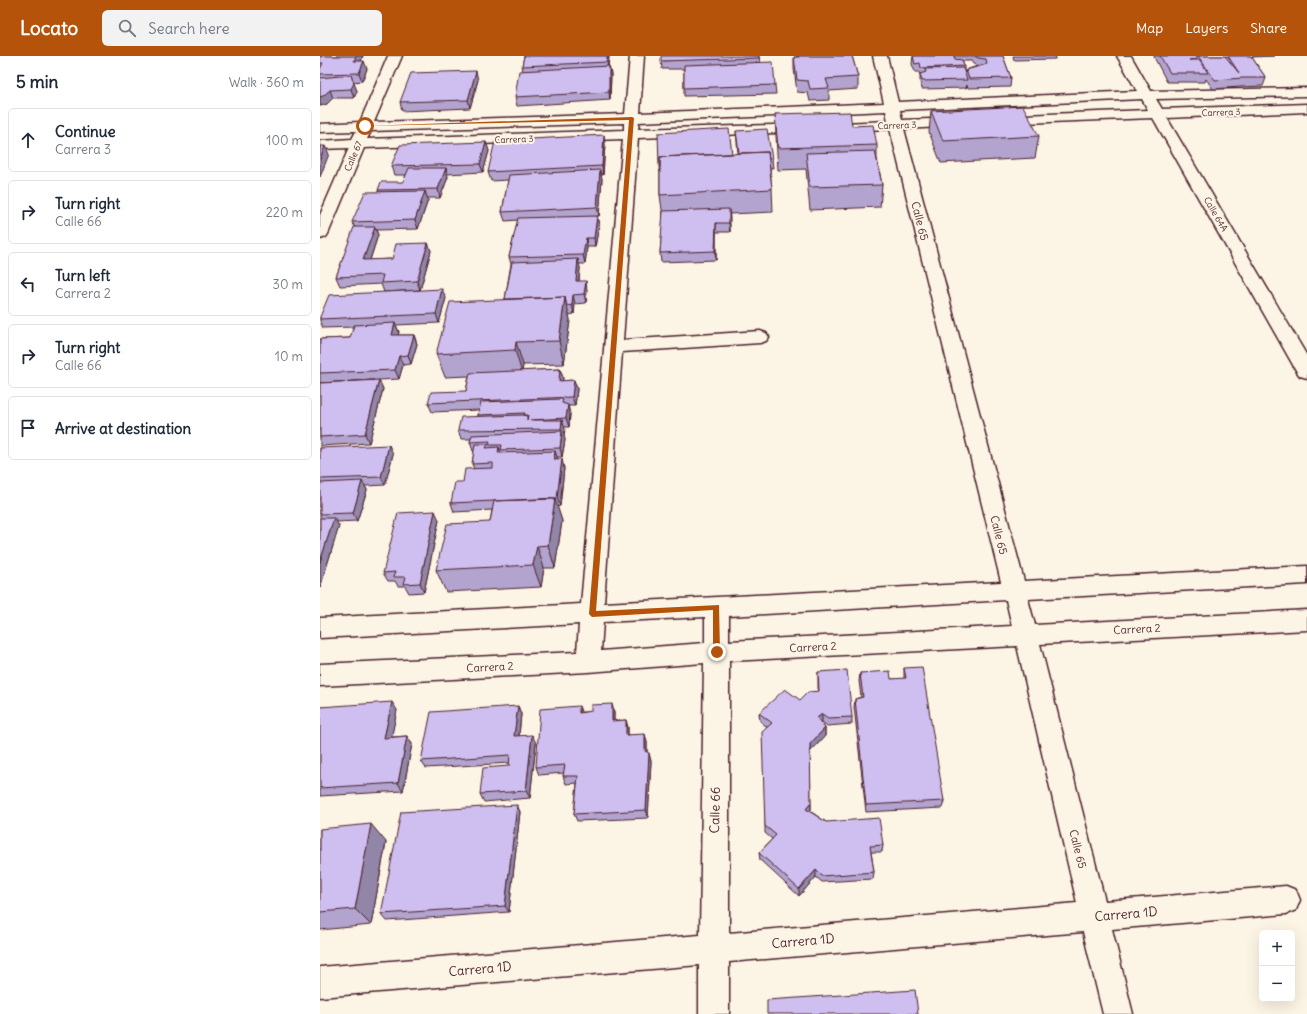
<!DOCTYPE html>
<meta charset="utf-8">
<style>
body{margin:0;font-family:Delius,sans-serif;background:#f2f2f3;color:#1f2937}
.controls{position:absolute;right:12px;bottom:12px;display:grid;overflow:hidden;border-radius:6px;box-shadow:0 4px 16px #0002}
.controls button{width:36px;height:36px;display:grid;place-items:center;padding:0;border:0;border-bottom:1px solid #e0e1e3;background:#fff;color:#1f2937;font:20px sans-serif}
.stop{position:absolute;width:12px;height:12px;margin:-9px;border:3px solid #b45309;border-radius:50%;background:#fff}
.stop.end{background:#b45309;border-color:#fff;box-shadow:0 1px 4px #0008}
.list{margin:0;padding:0;list-style:none}
h2{display:flex;justify-content:space-between;align-items:center;height:52px;margin:0;padding:0 16px;font-size:17px}
h2 small{font-size:13px;font-weight:400;color:#747a83}
.list li{display:grid;grid-template-columns:26px 1fr auto;gap:12px;align-items:center;box-sizing:border-box;height:64px;margin:0 8px 8px;padding:0 8px;border:1px solid #e0e1e3;border-radius:6px}
.list b{display:block;font-size:15px;white-space:nowrap}
.list p{margin:0;font-size:13px;white-space:nowrap;color:#747a83}
.list em{font-size:13px;font-style:normal;color:#747a83}
.icon{flex:none;width:22px;height:22px;fill:none;stroke:currentColor;stroke-width:2;stroke-linecap:round;stroke-linejoin:round}
.map{position:relative;flex:none;width:987px;height:958px;overflow:hidden}
header{display:flex;align-items:center;gap:24px;box-sizing:border-box;height:56px;padding:0 20px;background:#b45309;color:#fff}
header strong{font-size:19px}
nav{display:flex;gap:22px;margin-inline-start:auto;font-size:14px}
.search{width:280px;height:36px;background:#f2f2f3;display:flex;align-items:center;gap:10px;box-sizing:border-box;padding:0 14px;border-radius:6px;color:#747a83;font-size:15px}
main{display:flex}
aside{flex:1;background:#fff}
.map>svg:first-child{display:block}
.lines{fill:none;stroke-linecap:round;stroke-linejoin:round}
.minor-casing{stroke:#4a1f2b;stroke-width:3}
.minor{fill:#fcf5e5;fill-rule:evenodd}
.wall{fill:#b2a4ce;stroke:#4a1f2b;fill-rule:evenodd}
.shaded-wall{fill:#9186a8;stroke:#4a1f2b}
.building{fill:#cfbff0;stroke:#4a1f2b}
.route{fill:#b45309}
.labels{text-anchor:middle;dominant-baseline:central;stroke-width:4;stroke-linejoin:round;paint-order:stroke}
.far-street-label{font-size:9px;fill:#4a1f2b;stroke:#fcf5e5}
.street-label{font-size:11px;fill:#4a1f2b;stroke:#fcf5e5}
.near-street-label{font-size:13px;fill:#4a1f2b;stroke:#fcf5e5}
</style>
<header>
<strong>Locato</strong>
<div class="search"><svg class="icon" aria-label="search" viewBox="0 0 24 24"><circle cx="10" cy="10" r="6"/><path d="M15 15l6 6"/></svg>Search here</div>
<nav><a>Map</a><a>Layers</a><a>Share</a></nav>
</header>
<main>
<aside>
<h2>5 min<small>Walk · 360 m</small></h2>
<ul class="list">
<li><svg class="icon" aria-label="ahead" viewBox="0 0 24 24"><path d="M12 20V5M6 11l6-6 6 6"/></svg><div><b>Continue</b><p>Carrera 3</p></div><em>100 m</em></li>
<li><svg class="icon" aria-label="right" viewBox="0 0 24 24"><path d="M7 20v-9h11M14 6l5 5-5 5"/></svg><div><b>Turn right</b><p>Calle 66</p></div><em>220 m</em></li>
<li><svg class="icon" aria-label="left" viewBox="0 0 24 24"><path d="M17 20v-9H6M10 6l-5 5 5 5"/></svg><div><b>Turn left</b><p>Carrera 2</p></div><em>30 m</em></li>
<li><svg class="icon" aria-label="right" viewBox="0 0 24 24"><path d="M7 20v-9h11M14 6l5 5-5 5"/></svg><div><b>Turn right</b><p>Calle 66</p></div><em>10 m</em></li>
<li><svg class="icon" aria-label="arrive" viewBox="0 0 24 24"><path d="M6 21V4h12l-3 4 3 4H6"/></svg><div><b>Arrive at destination</b></div></li>
</ul>
</aside>
<div class="map">
<svg width="987" height="958" viewBox="0 0 987 958">
<rect width="100%" height="100%" fill="#fcf5e5"/>
<filter id="ink" filterUnits="userSpaceOnUse"><feTurbulence type="fractalNoise" baseFrequency=".025" numOctaves="2"/><feDisplacementMap in="SourceGraphic" scale="8" xChannelSelector="R" yChannelSelector="G"/><feConvolveMatrix kernelMatrix="1 2 1 2 8 2 1 2 1" color-interpolation-filters="sRGB"/></filter>
<g filter="url(#ink)">
<g class="lines">
<g class="minor-casing">
<path id="minor" d="M68,0H82L54,66L305,58L310,0H324L320,57L564,47L553,0H567L578,46L817,35L797,0H811L831,35L987,32V40L836,43L842,53L987,48V56L847,62L987,300V322L980,320L977,316L833,62L681,68L676,67L674,64L676,61L681,60L828,54L822,43L580,54L582,64L640,62L645,63L647,66L645,69L640,70L584,73L704,525L987,510V528L708,543L715,569L987,554V574L720,588L785,845L966,830L976,834L980,844L976,854L966,858L792,873L813,958H783L763,876L409,906V958H379V909L0,941V911L380,879L384,607L268,616L0,630V608L257,596L259,568L0,582V562L261,548L303,83L44,92L8,178L6,181L0,183V159L29,92L0,93V85L32,83L36,75L0,76V68L40,66ZM566,55L568,65L523,67L518,68L516,71L518,74L523,75L570,73L681,526L284,547L302,296L440,287L446,285L449,281L446,277L440,275L303,284L318,82L484,76L489,75L491,72L489,69L484,68L318,73L319,66ZM304,67V74L47,83L51,75ZM686,544L692,570L409,585V560ZM385,561V587L281,595L283,566ZM697,590L757,847L409,877V605Z"/>
</g>
<use href="#minor" class="minor"/>
</g>
<path class="wall" d="M0,0H43L41,5L47,13L42,25L33,26L37,35L34,42H13L7,48L0,50Z
M204,0H289L288,10H289L291,18L290,44L197,50L195,41L203,15L202,10Z
M439,0L440,7L455,29L456,38L364,40V13H342L341,5Z
M476,0H532L538,21V33L509,35V44L490,45L488,37L477,36L474,13V1H476Z
M593,0H683L691,22L690,31L648,32L647,29L646,32L602,33L600,26V20L599,16H595L592,8ZM642,5H653L652,7L657,10L646,14L645,18L644,14V10Z
M693,0H736L735,3L694,4Z
M834,0H931L946,22L943,30L920,31L893,33L886,23L885,26H847L834,1Z
M932,0H954L932,1Z
M158,24L150,52L82,55L80,46Z
M611,55L719,80L715,102L621,107L609,76Z
M455,58L532,70L557,89V102L562,129L560,151L490,154L486,113L458,114L456,80Z
M416,75L452,103L453,112H450L452,133L453,156L409,158L410,176H396V204L341,206L340,197L343,161L340,139V118L339,111L412,98L418,97Z
M166,86L169,95L163,116L127,118L128,121L120,142H107L108,144L98,173L56,174L58,179L50,204L72,203L108,187L111,195L100,234L64,236L61,228L20,230L16,221L35,171L32,166L59,136L58,134L83,126L86,119H74L71,110Z
M285,88L283,119H281L282,123L279,160H277L279,169L275,191H267L265,208H259L260,212L259,225L267,234L266,247L255,248L254,258L249,259L250,264L244,308L203,309L202,315L240,313L243,322L242,325L254,324L257,333L255,350H248L250,358L249,371H244V380L245,384L242,401H237L238,403L244,412L240,450L237,451L242,465L235,512H224L221,531L126,536L116,514L170,466L172,454L134,456L131,447L143,426L154,413L152,408L154,395H153L150,386L151,383H141L138,374L158,360V359L159,354L112,356L108,347L146,335L149,320L125,321L116,298L185,243L191,208L189,201L198,164L185,165L182,156L188,124L171,125L168,116Z
M126,242L119,267L76,269L79,276L78,279H94L97,288L91,308L83,309L79,323L59,324L63,333L49,387L0,390V327L54,324L0,327V283L30,282L34,271L3,272L0,265V261Z
M0,392L73,398L65,429L45,430L47,434L37,465L16,466L19,470L0,532Z
M119,464L104,536L89,537L85,530H78L75,525H68L63,517Z
M584,612L624,745L622,752L546,756L534,651L535,643L541,641L539,625L540,617L571,623H584Z
M498,616L532,661V668L507,670L502,666L501,667L505,672V680L490,696L491,754L490,755L506,766L563,789L562,796H551L554,816L553,823L502,826L496,821L479,840L440,804L439,797L452,783L445,777V770L447,671L440,665L439,657L480,644L498,635Z
M198,650L201,658L199,680L216,687L210,742L164,746L160,738L189,710V707L106,712L101,705Z
M0,651L77,654L71,681L87,680L92,688L83,735L0,740Z
M262,656H294V665L306,664L308,672V679L327,686V696L331,705L328,762L257,765L254,758L257,727L246,728L243,720L244,717L219,719L216,711Z
M197,749L200,756L189,856L67,865L61,858Z
M0,773L66,786L51,869L0,874Z"/>
<path class="shaded-wall" d="M36,0H43L37,13L34,5Z
M287,0H289L288,14L287,6Z
M44,5L47,13L42,25L39,17Z
M289,10L291,18L290,44L289,36Z
M156,15L158,24L150,52L148,44Z
M31,19L37,35L34,42L31,33Z
M10,34L13,42L7,48L0,50V41Z
M284,79L285,88L283,119L282,110Z
M166,86L169,95L163,116L160,108Z
M5,90L9,98L0,121V103Z
M126,112L128,121L120,142L118,133Z
M280,114L282,123L279,160L277,151Z
M105,135L108,144L98,173L95,164Z
M409,153L410,162V176L409,167Z
M277,160L279,169L275,191L274,182Z
M396,167V204L395,195Z
M55,171L58,179L47,213L43,204Z
M266,182L267,191L265,208L263,199Z
M108,187L111,195L100,234L97,225Z
M258,203L260,212L258,234L256,225Z
M266,225L267,234L266,247L264,238Z
M122,233L126,242L119,267L116,258Z
M253,239L255,248L254,258L252,249Z
M245,241L250,264L244,308L239,285Z
M75,267L79,276L75,288L72,279Z
M94,279L97,288L91,308L88,299Z
M196,286L203,309L202,317L195,294Z
M79,300L83,309L79,323L75,314Z
M240,313L243,322L241,334L239,325Z
M59,324L63,333L49,387L45,378Z
M254,324L257,333L255,350L252,341Z
M248,349L250,358L249,371L246,362Z
M242,364L245,373L244,380L245,384L242,401L240,392L242,377L241,373Z
M69,389L73,398L65,429L61,421Z
M179,391L182,400L178,397Z
M235,395L238,404L234,403Z
M242,403L244,412L240,450L237,442Z
M42,425L47,434L37,465L33,457Z
M235,443L242,465L235,512L228,489Z
M115,455L119,464L104,536L100,527Z
M14,462L19,470L0,532V506Z
M217,490L224,512L221,531L213,509Z
M72,646L77,654L70,689L64,682Z
M292,648L294,656V673L292,665Z
M198,650L201,658L198,688L194,680Z
M259,650L262,658L259,657Z
M502,658V666L497,670V662Z
M306,664L308,672V687L306,679Z
M505,672V680L490,696V688Z
M325,678L327,686V703L325,695Z
M212,679L216,687L210,742L206,735Z
M87,680L92,688L83,735L78,727Z
M329,697L331,705L328,762L326,754Z
M491,747V754L487,760L486,753Z
M197,749L200,756L189,856L185,850Z
M51,768L66,786L51,869L35,853Z
M496,814V821L479,840V833Z"/>
<path class="building" d="M0,0H36L34,5H44L39,17L0,18V13L3,7H0Z
M204,0H287V6L202,10Z
M341,0H439V2L341,5Z
M479,0H532L538,21L506,23L509,32L490,33L488,25L477,24L474,1H479Z
M593,0H634L635,3L642,4L644,10L601,12L600,7L595,8Z
M655,0H683L691,22L649,23L646,14L667,8L666,3L658,2Z
M840,0H875L878,3L869,4H880L888,17H850Z
M878,0H905L919,17L908,0H931L946,22H923L895,24Z
M453,6L455,29L364,32V9Z
M289,10V36L195,41L199,15Z
M643,12L647,24L602,25L600,18L606,16L605,13Z
M156,15L148,44L80,46L91,17Z
M31,19L34,27L31,33L10,34L3,40L0,41V22Z
M703,50L719,80L623,85L611,55Z
M530,56L532,70L553,69L557,89L458,92L455,58Z
M409,73L412,98L340,101V111H339L338,77Z
M447,73L452,103H449L448,96L419,97L416,75Z
M284,79L282,110L168,116L175,85Z
M166,86L160,108L71,110L80,89Z
M0,90H5L0,103Z
M555,95L562,129L490,131L486,97Z
M448,96L452,133L340,139V101Z
M89,112H126L118,133L58,134L61,126H83Z
M280,114L277,151L182,156L189,119Z
M105,135L95,164L32,166L45,136Z
M409,153V167H396L395,195L340,197L343,155Z
M277,160L274,182H266L263,199L189,201L198,162Z
M34,171H55L43,204L72,203L76,188L108,187L97,225L61,227L63,219L16,221Z
M258,203L256,225H266L264,238L253,239L252,249L247,250L245,241L185,243L192,206Z
M122,233L116,258L0,263V261L9,239Z
M245,241L239,285L196,286L195,294L116,298L130,246Z
M75,267L72,279H94L88,299L79,300L75,314L0,317V283L30,282L34,269Z
M240,313L239,325L254,324L252,341L108,347L111,336L146,335L150,317Z
M59,324L45,378L0,381V327Z
M243,343L242,347L248,349L246,362L210,364H242L241,373L138,374L141,361L203,359L207,360V365L208,359H204L205,357L158,359L161,346Z
M242,375L240,392L181,394L182,389H169L170,385L150,386L152,379Z
M155,388H168L166,392L179,391L178,397L235,395L234,403H242L237,442L131,447L135,426H143L145,413L173,412V407L152,408Z
M69,389L61,421L0,423V392Z
M42,425L33,457L0,458V427Z
M235,443L228,489L217,490L213,509L116,514L127,468L170,466L174,445Z
M115,455L100,527L84,528L86,521H73L75,516L63,517L78,457Z
M0,462H14L0,506Z
M602,611L624,745L546,749L535,643L543,641L540,617L570,615L571,623L586,622L584,612Z
M527,614L532,661L508,662L502,658L497,662L505,672L490,688L491,747L486,753L506,766L559,762L563,789L550,790L554,816L502,820L496,814L479,833L439,797L456,779L445,770L442,676L452,667L439,657L465,633L480,644L488,636L499,635L498,616Z
M72,646L64,682L87,680L78,727L0,732V651Z
M292,648V665L306,664V679L325,678V695L329,697L326,754L254,758L258,720H243L245,709L216,711L220,653L259,650V657L271,655V649Z
M198,650L194,680L212,679L206,735L160,738L163,712L189,710L190,699L101,705L111,656Z
M197,749L185,850L61,858L81,756Z
M51,768L35,853L0,856V773Z
M595,934L598,958H447V944Z"/>
</g>
<path class="route" d="M312,61L314,62L276,555L399,549L400,596L397,599L393,596V554L272,561L269,558L309,64L43,70Z"/>
<g class="labels">
<g class="far-street-label">
<text transform="translate(901 56) rotate(-2)">Carrera 3</text>
<text transform="translate(577 69) rotate(-2)">Carrera 3</text>
<text transform="translate(194 83) rotate(-2)">Carrera 3</text>
<text transform="translate(33 100) rotate(-67)">Calle 67</text>
<text transform="translate(896 158) rotate(60)">Calle 64A</text>
</g>
<g class="street-label">
<text transform="translate(600 165) rotate(76)">Calle 65</text>
<text transform="translate(679 479) rotate(76)">Calle 65</text>
<text transform="translate(817 573) rotate(-3)">Carrera 2</text>
<text transform="translate(493 591) rotate(-3)">Carrera 2</text>
<text transform="translate(170 611) rotate(-3)">Carrera 2</text>
<text transform="translate(758 793) rotate(76)">Calle 65</text>
</g>
<g class="near-street-label">
<text transform="translate(395 754) rotate(-89)">Calle 66</text>
<text transform="translate(806 858) rotate(-5)">Carrera 1D</text>
<text transform="translate(483 885) rotate(-5)">Carrera 1D</text>
<text transform="translate(160 913) rotate(-5)">Carrera 1D</text>
</g>
</g>
</svg>
<div class="controls">
<button>+</button>
<button>−</button>
</div>
<div class="stop" style="left:45px;top:70px"></div>
<div class="stop end" style="left:397px;top:596px"></div>
</div>
</main>
